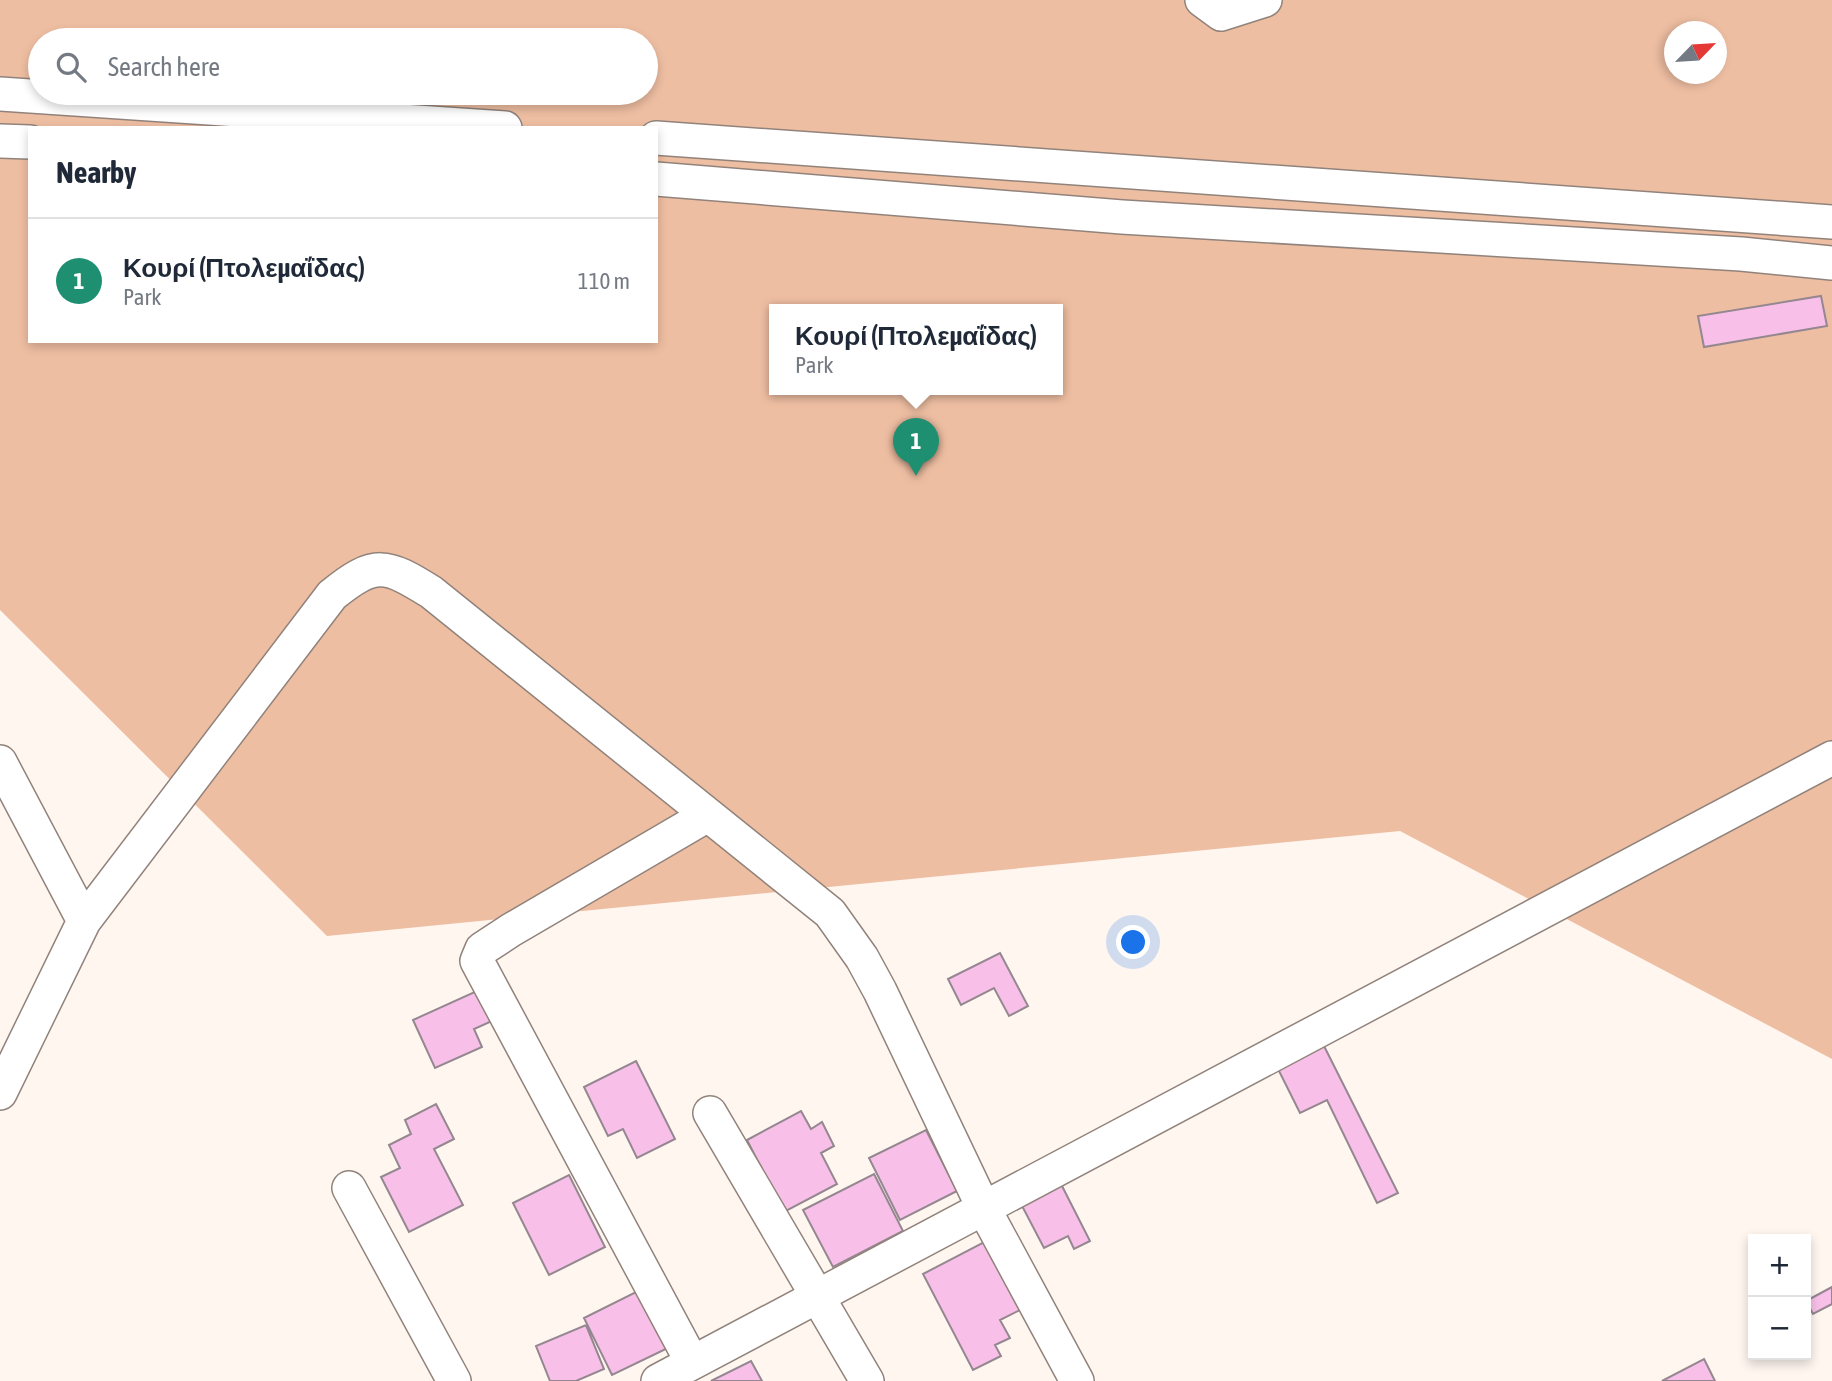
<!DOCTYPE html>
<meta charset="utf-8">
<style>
body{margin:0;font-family:"Asap Condensed",sans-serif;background:#f2f2f3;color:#1f2937}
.controls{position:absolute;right:21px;bottom:21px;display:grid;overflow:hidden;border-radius:0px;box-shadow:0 4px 10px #0003}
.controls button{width:63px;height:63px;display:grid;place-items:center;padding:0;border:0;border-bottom:2px solid #e0e1e3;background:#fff;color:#1f2937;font:35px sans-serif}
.compass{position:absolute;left:1664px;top:21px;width:63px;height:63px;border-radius:50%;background:#fff;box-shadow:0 4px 10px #0003;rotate:65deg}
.you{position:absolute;left:1134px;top:943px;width:24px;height:24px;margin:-18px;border:5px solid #fff;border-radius:50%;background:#1a73e8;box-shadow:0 0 0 10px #1a73e833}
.badge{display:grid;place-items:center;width:46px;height:46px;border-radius:50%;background:#1e8f70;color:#fff;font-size:23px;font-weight:700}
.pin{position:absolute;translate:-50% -58px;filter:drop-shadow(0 2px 4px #0008)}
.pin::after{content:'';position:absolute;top:37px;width:24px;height:21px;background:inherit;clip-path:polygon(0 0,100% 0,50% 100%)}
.popup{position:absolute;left:769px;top:304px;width:294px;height:91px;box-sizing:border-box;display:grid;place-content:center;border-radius:0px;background:#fff;filter:drop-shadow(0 2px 5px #0005);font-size:23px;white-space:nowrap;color:#747a83}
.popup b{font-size:26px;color:#1f2937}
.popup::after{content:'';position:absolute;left:50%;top:100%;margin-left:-14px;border:14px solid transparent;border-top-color:#fff}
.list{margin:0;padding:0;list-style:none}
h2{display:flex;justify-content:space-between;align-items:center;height:91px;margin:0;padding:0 28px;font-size:30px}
h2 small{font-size:23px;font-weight:400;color:#747a83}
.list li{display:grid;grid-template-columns:46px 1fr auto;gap:21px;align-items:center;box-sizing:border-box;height:126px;padding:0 28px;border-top:2px solid #e0e1e3}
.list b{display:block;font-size:26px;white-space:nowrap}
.list p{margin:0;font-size:23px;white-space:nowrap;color:#747a83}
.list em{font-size:23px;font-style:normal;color:#747a83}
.icon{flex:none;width:38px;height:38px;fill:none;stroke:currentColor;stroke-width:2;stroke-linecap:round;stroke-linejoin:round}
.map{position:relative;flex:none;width:1832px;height:1381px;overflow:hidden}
.search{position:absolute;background:#fff;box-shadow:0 4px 10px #0003;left:28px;top:28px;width:630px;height:77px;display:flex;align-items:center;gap:18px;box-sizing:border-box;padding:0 24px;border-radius:38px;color:#747a83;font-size:26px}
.panel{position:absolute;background:#fff;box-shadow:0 4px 10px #0003;left:28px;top:126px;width:630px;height:217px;border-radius:0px}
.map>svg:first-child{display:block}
.green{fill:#eebea2;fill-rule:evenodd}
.building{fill:#f8c0e8;stroke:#948790;stroke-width:2}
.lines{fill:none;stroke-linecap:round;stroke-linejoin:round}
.minor-casing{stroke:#91837b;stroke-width:36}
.minor{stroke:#fff;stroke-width:33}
</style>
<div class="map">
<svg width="1832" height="1381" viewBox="0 0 1832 1381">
<rect width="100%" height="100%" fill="#fff6f0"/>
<path class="green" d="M0,0H1832V1059L1400,831L327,936L0,610ZM1674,32H1716V74H1674ZM40,40H646V93H40ZM30,128H656V341H30ZM774,310H1058V390H774Z"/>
<path class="building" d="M1821,296L1827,326L1704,347L1698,316Z
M1000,953L1028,1006L1009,1016L994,988L961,1005L948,979Z
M479,990L492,1021L474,1029L482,1047L435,1068L413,1020Z
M1324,1046L1398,1193L1377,1203L1327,1100L1300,1113L1278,1069Z
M636,1061L675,1139L637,1158L623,1129L608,1136L584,1087Z
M436,1104L454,1139L434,1149L463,1205L409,1232L381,1177L400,1168L389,1145L411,1134L405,1120Z
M801,1111L811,1129L822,1122L834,1146L821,1153L837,1184L784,1212L747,1140Z
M926,1130L957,1191L900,1220L869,1158Z
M874,1174L903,1231L833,1267L803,1210Z
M569,1175L605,1247L549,1275L513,1203Z
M1061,1184L1090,1241L1074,1249L1068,1236L1044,1248L1021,1204Z
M990,1239L1026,1307L1000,1320L1010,1338L995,1345L1001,1356L973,1370L923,1274Z
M1832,1287V1304L1813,1314L1806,1301Z
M644,1288L672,1346L612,1375L584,1318Z
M586,1325L604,1369L576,1381H550L536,1346Z
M1704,1359L1715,1381H1662Z
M751,1361L762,1381H711Z"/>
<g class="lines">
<g class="minor-casing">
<path id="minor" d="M1202,0L1221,14L1265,0
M0,94L505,128
M656,138L1832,222
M0,141L30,142
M656,179L1122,217L1741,254L1832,263
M0,762L84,921
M0,1093L84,921L332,595C375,560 386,564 431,592L830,913L862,958L880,991L983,1207L1077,1381
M710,1113L867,1381
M349,1188L454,1381
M692,1362L477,961L482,949L511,930L706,816
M658,1381L1832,758"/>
</g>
<use href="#minor" class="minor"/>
</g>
</svg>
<div class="controls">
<button>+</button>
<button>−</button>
</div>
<svg class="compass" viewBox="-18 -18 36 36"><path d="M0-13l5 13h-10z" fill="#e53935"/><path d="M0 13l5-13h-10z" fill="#747a83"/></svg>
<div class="you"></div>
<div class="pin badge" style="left:916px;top:476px">1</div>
<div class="popup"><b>Κουρί (Πτολεμαΐδας)</b>Park</div>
<div class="search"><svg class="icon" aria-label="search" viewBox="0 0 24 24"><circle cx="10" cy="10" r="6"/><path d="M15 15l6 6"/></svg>Search here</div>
<section class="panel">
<h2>Nearby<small></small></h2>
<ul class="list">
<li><span class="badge">1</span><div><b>Κουρί (Πτολεμαΐδας)</b><p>Park</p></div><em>110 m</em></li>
</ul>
</section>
</div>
